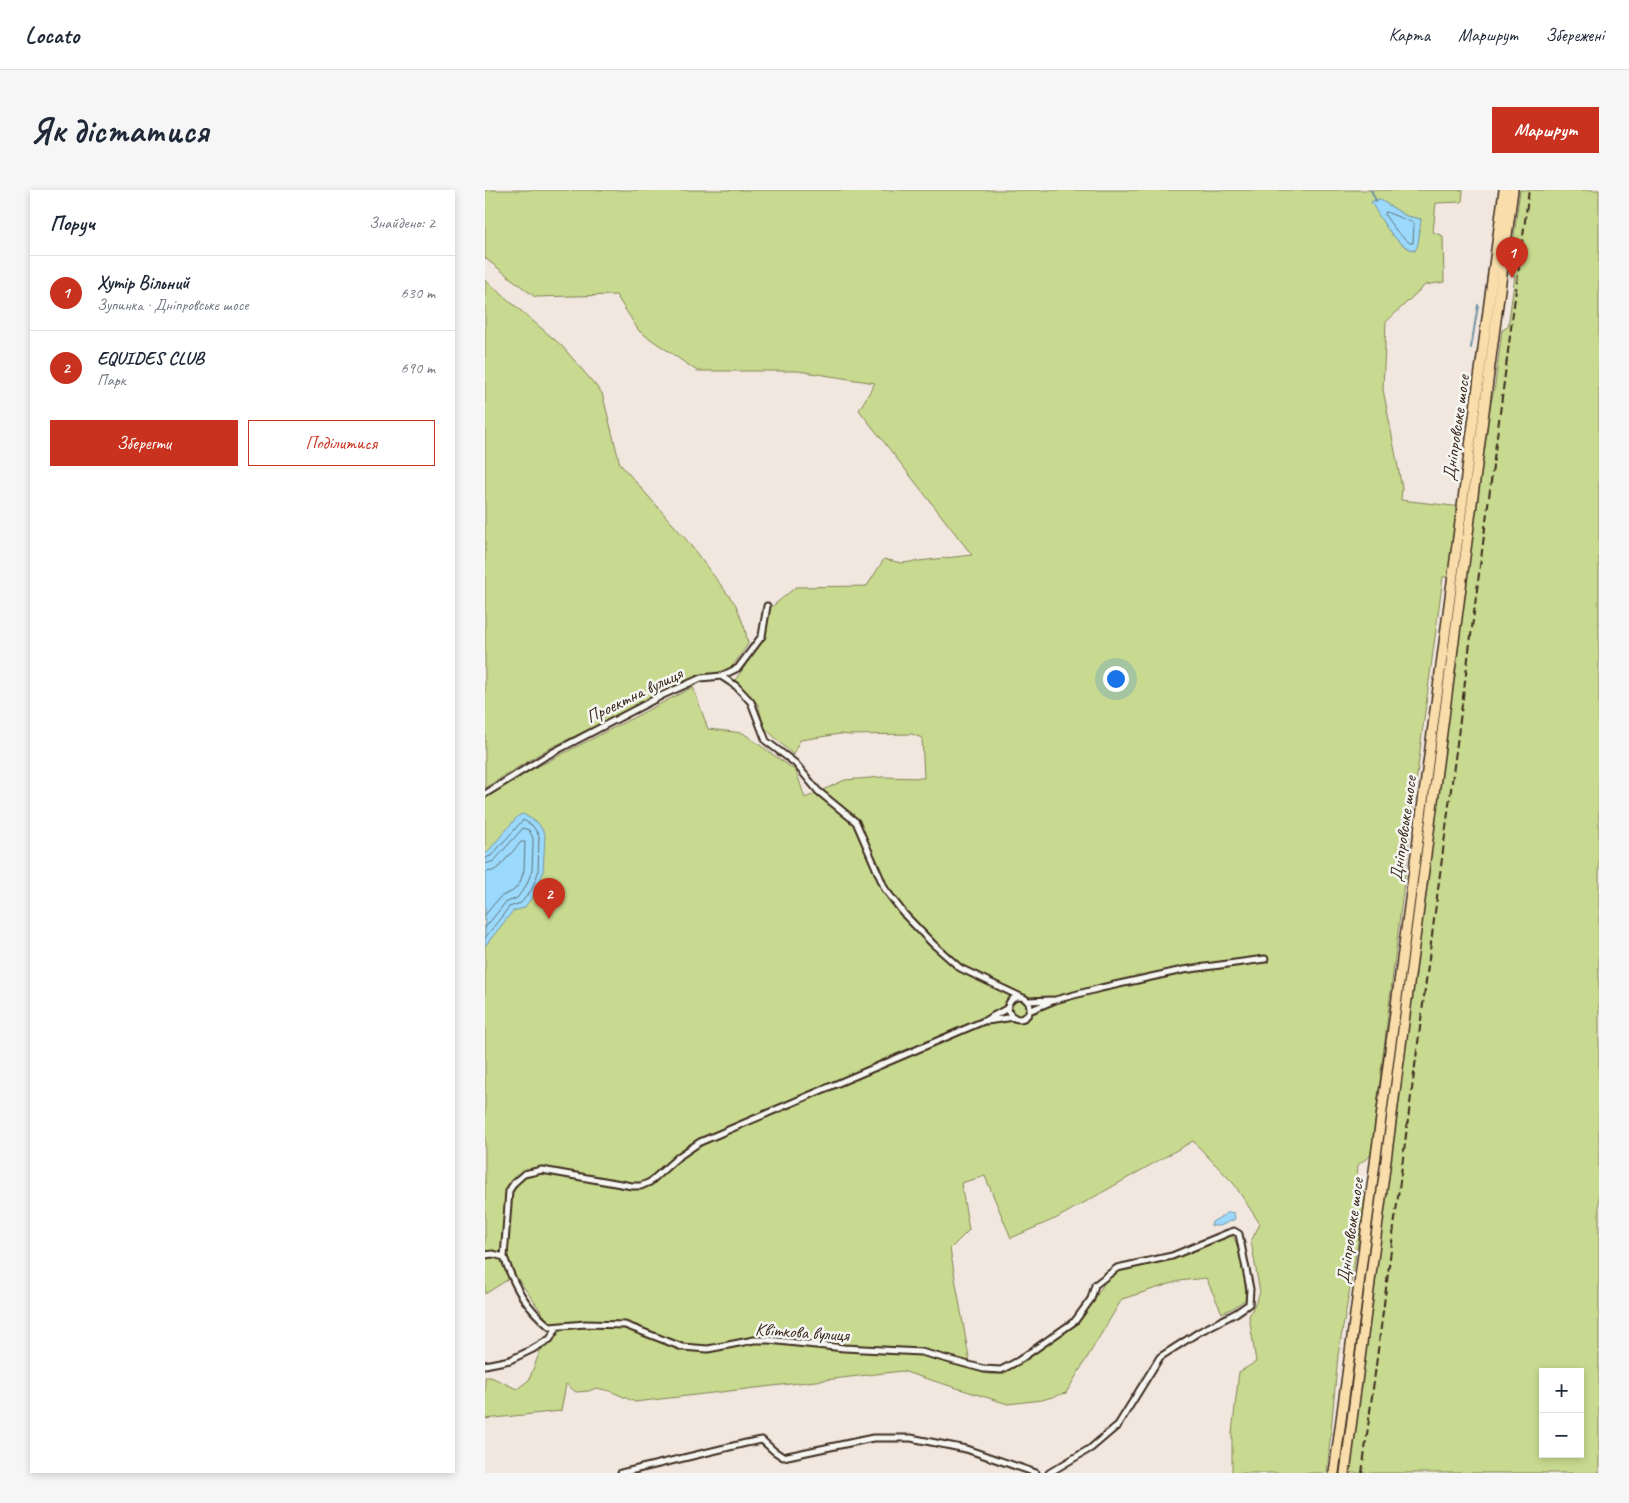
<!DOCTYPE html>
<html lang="uk">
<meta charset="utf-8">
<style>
body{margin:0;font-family:Caveat,sans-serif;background:#f6f6f7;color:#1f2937}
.controls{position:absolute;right:15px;bottom:15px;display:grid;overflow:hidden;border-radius:0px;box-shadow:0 2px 8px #0003}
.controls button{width:45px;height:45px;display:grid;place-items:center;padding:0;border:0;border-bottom:1px solid #e0e1e3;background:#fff;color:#1f2937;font:25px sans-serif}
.you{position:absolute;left:630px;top:488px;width:18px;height:18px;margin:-12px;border:4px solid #fff;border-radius:50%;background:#1a73e8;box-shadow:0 0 0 8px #1a73e833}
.badge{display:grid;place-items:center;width:32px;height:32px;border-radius:50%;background:#c8321e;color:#fff;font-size:16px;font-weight:700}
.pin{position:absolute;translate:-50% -41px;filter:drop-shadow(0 1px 2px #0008)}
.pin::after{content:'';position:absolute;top:26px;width:18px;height:15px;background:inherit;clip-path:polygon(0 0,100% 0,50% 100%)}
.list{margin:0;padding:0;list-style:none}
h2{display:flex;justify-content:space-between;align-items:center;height:65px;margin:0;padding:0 20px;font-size:21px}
h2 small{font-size:16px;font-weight:400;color:#747a83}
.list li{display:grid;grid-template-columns:32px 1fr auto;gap:15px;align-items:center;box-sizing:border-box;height:75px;padding:0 20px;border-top:1px solid #e0e1e3}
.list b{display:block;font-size:19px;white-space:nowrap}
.list p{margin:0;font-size:16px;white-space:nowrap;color:#747a83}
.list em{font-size:16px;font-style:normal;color:#747a83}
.actions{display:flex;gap:10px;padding:15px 20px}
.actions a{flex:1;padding:11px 0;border:1px solid #c8321e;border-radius:0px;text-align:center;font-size:18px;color:#c8321e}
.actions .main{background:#c8321e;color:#fff}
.map{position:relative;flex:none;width:1114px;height:1283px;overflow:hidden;border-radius:0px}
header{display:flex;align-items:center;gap:30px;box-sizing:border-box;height:70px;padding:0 25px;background:#fff;border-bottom:1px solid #e0e1e3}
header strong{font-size:24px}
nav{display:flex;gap:28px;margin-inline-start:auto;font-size:18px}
.intro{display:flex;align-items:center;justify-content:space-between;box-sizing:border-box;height:120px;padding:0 30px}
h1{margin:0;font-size:35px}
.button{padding:12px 22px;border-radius:0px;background:#c8321e;color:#fff;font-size:18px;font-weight:700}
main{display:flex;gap:30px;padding:0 30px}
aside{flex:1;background:#fff;border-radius:0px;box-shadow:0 2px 8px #0003}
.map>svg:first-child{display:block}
.green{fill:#c8da8f;stroke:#828256;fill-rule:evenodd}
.water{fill:#9bdafd;stroke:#7594a4}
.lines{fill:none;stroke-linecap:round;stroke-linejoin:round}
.shore{stroke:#617077;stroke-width:1}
.stream{stroke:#7594a4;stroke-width:2}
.street-casing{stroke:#3b2a1e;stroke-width:9}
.primary-casing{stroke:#3b2a1e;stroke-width:12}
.street{stroke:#f6f6f2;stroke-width:5}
.primary{stroke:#f9deab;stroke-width:9}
.rail{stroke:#3b2a1e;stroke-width:2;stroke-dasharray:8 4;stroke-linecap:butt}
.labels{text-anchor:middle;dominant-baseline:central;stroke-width:5;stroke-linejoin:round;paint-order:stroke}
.street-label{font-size:18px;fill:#3b2a1e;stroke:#f6f6f2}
</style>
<header>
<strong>Locato</strong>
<nav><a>Карта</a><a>Маршрут</a><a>Збережені</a></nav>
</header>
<div class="intro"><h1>Як дістатися</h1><a class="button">Маршрут</a></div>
<main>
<aside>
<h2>Поруч<small>Знайдено: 2</small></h2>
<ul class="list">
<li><span class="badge">1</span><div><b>Хутір Вільний</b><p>Зупинка · Дніпровське шосе</p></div><em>630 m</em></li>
<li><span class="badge">2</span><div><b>EQUIDES CLUB</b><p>Парк</p></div><em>690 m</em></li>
</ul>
<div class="actions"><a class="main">Зберегти</a><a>Поділитися</a></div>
</aside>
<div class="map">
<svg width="1114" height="1283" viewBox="0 0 1114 1283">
<rect width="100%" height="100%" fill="#f1e7df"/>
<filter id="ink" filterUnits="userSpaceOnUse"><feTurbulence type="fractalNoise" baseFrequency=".02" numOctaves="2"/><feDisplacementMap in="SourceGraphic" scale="10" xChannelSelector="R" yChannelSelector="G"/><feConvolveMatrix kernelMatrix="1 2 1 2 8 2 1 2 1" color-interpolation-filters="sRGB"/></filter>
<g filter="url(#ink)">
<path class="green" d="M0,0H978L977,12L951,13L948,42L958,46L959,92L940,95L901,132L898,199L917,298L916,310L977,317L968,387H958L937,544L886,965L873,975L872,988L881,1008L853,1165L842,1283H747V1243L754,1182L771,1172L764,1126L775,1103L766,1051L775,1034L749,994L708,951L572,1028L526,1048L500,986L476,993L484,1040L465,1059L486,1179L503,1184H516L530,1177L591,1134L607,1114L621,1090L636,1079L672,1072L709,1059L738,1046L747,1045C758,1061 760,1091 761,1109L748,1118L737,1123L721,1088L694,1091L637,1109L581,1203L557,1210L523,1214L417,1181L150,1212L125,1201L111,1198L104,1201L91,1202L81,1194L76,1221L0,1229V1187H6L32,1199L44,1190L55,1161L73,1145L30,1085L0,1104V608L46,578L52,577L208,497L223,539L258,543L311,581L320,608L360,590L397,587L439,588L437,548L427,544L364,545L355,544L315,550L308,565L279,537L273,514L250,490L278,451L284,419L311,397L382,396L399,369L416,373L487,365L374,220L390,193L313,181H212L154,141L131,105L50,107L0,68ZM894,9L921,26L936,29L930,61C909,54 897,31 887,12Z
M1035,0H1114V1283H860L994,266L1010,195L1017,140L1023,137L1030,86L1024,84ZM1058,1182H1095V1264H1058Z
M0,90L77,156L117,203L135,274L200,348L251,415L260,439L263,454C243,484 244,483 210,488L59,561L0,598Z"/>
<path class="water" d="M894,9L921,26L936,29L933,54L930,61C909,54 897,31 886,12Z
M38,624L53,633L60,644L58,683L51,702L39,718L28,721L0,756V665L33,626Z
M744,1022L749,1023L750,1029L735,1036H726L727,1032Z"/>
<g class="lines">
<path class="shore" d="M901,22L929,33L928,53H925C914,45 907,36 900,25Z
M0,668L6,666L38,630L48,636L54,646L53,683L47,699L36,713L24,717L0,748
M0,674L9,671L38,638L44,640L48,648V654L47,681L41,696L32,708L20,713L0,738
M0,682L8,681L14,677L36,652H40L39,680L35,693L28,701L15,707L0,725"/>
<path class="stream" d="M886,0L891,11
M986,158L993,115"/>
<g class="street-casing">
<path id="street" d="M236,486L251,496L266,512L281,551L310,573L333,601L371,632L400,699L420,725L448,754L475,778L536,807
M0,604L61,566L178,505L216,488L236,486L253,478L277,446L282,416
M523 818a11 11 0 1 1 22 0a11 11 0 1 1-22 0Z
M542,811L567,810
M544,821L570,810L616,798L698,780L780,769
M502,831L529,827
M0,1065L8,1064L19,1067C30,1098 40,1116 65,1137L100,1134L140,1135L197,1157L223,1159L269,1150H284L359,1158L436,1162L499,1179L516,1180L533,1171L590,1131L606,1109L610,1095L632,1078L687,1066L743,1043L749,1041L754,1044L765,1099L764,1114L751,1123L714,1142L675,1167L633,1235L606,1258L564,1283
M19,1067L24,1001L29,993L39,984L57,980L147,996H156L165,992L193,967L215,952L499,831L523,818
M0,1175L25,1170L46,1160L65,1149L72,1137
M136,1283L261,1253L277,1250L289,1261L298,1267L388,1248H426L481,1259L551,1283"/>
</g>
<g class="primary-casing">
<path id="primary" d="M849,1283L1019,0
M860,1283L1028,0"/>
</g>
<use href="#street" class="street"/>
<use href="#primary" class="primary"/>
<path class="rail" d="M877,1283L1044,0"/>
</g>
</g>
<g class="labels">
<g class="street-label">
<text transform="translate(971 238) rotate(-82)">Дніпровське шосе</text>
<text transform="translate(149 505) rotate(-26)">Проектна вулиця</text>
<text transform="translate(918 639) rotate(-82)">Дніпровське шосе</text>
<text transform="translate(865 1041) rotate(-82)">Дніпровське шосе</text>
<text transform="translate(317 1142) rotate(4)">Квіткова вулиця</text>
</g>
</g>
</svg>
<div class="controls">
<button>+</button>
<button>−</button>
</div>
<div class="you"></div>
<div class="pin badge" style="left:1027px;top:88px">1</div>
<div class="pin badge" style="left:64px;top:729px">2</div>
</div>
</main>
